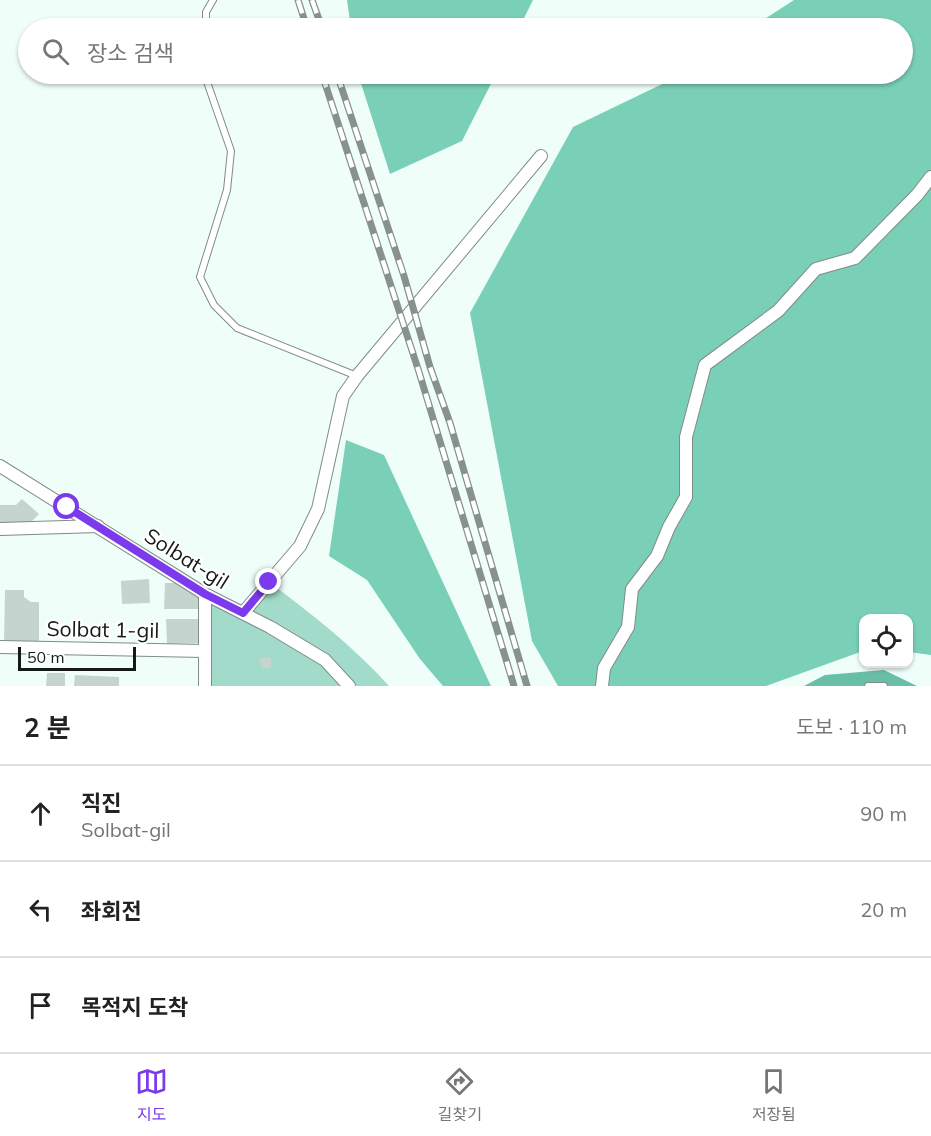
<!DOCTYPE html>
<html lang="ko">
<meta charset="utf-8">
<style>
body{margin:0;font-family:Mulish,"Noto Sans KR",sans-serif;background:#f6f6f6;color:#222}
.controls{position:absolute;right:18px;bottom:18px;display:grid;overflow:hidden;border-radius:12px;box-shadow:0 2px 4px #0004}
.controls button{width:54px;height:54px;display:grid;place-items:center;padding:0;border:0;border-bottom:2px solid #e0e0e0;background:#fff;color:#222;font:30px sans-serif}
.scale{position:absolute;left:18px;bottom:15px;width:118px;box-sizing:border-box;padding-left:6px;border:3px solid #151a18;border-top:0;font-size:16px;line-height:21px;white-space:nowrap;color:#151a18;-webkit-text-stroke:4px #fff;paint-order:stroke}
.stop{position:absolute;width:18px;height:18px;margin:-14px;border:4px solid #7c3aed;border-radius:50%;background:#fff}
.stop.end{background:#7c3aed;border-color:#fff;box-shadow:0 2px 6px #0008}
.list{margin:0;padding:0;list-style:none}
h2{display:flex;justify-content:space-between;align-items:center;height:78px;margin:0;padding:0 24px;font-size:26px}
h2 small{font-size:20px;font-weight:400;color:#767676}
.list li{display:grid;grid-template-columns:39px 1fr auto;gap:18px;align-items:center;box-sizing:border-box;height:96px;padding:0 24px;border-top:2px solid #e0e0e0}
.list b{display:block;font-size:22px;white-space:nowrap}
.list p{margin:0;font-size:20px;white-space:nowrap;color:#767676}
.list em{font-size:20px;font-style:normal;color:#767676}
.icon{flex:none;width:33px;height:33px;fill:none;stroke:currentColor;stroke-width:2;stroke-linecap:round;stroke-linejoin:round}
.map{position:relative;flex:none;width:931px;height:686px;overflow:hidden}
.search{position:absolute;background:#fff;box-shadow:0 2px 4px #0004;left:18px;right:18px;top:18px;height:66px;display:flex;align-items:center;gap:15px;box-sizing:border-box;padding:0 21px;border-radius:33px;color:#767676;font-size:22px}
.sheet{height:366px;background:#fff}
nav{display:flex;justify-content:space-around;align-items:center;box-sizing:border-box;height:84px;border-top:2px solid #e0e0e0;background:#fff;font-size:16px;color:#767676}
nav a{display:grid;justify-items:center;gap:3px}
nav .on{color:#7c3aed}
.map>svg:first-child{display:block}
.green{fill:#a2dbc9}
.forest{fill:#7ad0b7}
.water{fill:#69bfa6}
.building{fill:#c6d4cf}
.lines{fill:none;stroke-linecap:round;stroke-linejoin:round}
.lane-casing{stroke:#7f8c88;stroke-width:8}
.street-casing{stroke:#7f8c88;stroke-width:14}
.lane{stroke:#fff;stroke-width:6}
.street{stroke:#fff;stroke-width:12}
.rail-casing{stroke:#87918d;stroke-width:7}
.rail{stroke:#fff;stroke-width:4.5;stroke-dasharray:14;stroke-linecap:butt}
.route{stroke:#7c3aed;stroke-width:8}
.labels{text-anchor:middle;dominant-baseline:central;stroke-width:4.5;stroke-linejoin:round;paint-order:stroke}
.street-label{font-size:21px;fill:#151a18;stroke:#fff}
</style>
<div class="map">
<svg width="931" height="686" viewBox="0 0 931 686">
<rect width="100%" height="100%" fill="#effef8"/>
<path class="green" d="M269,582C312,614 353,646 389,686H205V594L243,613Z"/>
<path class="forest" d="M347,0H533L519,28H351Z
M794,0H931V655L909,652L908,618H864L863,651L766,686H558L532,641L470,313L573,127L683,74H902V28H751Z
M358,74H496L462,141L390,174Z
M346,440L384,455L491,686H443L420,659L367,580L329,556Z"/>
<path class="water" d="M884,670L917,686H804L825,675Z"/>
<path class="building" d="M22,499L39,514L27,526H0V505H16Z
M149,579L150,603L122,604L121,581Z
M165,583H178L201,596V609H164Z
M5,590H24V597L31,602H39V644H4Z
M166,619H202V637L198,643L167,644Z
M260,658H271V668H261Z
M47,673H65V686H46Z
M75,675L119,677V686H74Z"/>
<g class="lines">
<g class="lane-casing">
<path id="lane" d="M206,28V12L213,0
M206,74V79L231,151L227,190L200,277L214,305L237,328L357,376
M868,686H884"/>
</g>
<g class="street-casing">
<path id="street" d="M0,466L205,594L270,627L325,660L349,686
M0,529L98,526
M243,613L300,546L318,509L343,396L357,376L541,156
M0,647L205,651
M205,686V594
M602,686L604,668L628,627L632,589L657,556L669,527L686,497V437L705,365L778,311L816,269L855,258L917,195L931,177"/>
</g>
<use href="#lane" class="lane"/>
<use href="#street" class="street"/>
<g class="rail-casing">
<path id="rail" d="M298,0L307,28
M312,0L322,28
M322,74L419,372L514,686
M337,74L404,276L430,367L450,423L527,686"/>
</g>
<use href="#rail" class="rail"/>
</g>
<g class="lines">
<path class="route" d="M67,507L205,594L243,613L269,582"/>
</g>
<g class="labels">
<g class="street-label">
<text transform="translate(187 558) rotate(32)">Solbat-gil</text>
<text transform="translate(103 629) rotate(1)">Solbat 1-gil</text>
</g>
</g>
</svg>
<div class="controls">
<button><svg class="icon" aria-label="locate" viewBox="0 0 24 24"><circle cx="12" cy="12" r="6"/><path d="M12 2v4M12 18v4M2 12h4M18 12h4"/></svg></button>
</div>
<div class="scale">50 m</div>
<div class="stop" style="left:67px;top:507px"></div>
<div class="stop end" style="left:269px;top:582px"></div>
<div class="search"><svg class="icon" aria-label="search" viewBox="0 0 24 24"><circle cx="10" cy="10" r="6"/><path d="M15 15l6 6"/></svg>장소 검색</div>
</div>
<section class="sheet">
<h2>2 분<small>도보 · 110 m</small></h2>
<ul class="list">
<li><svg class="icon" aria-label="ahead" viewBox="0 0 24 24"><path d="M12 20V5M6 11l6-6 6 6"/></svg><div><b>직진</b><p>Solbat-gil</p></div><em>90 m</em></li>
<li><svg class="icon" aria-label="left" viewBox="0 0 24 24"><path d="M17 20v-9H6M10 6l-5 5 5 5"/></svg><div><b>좌회전</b></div><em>20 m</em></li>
<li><svg class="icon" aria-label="arrive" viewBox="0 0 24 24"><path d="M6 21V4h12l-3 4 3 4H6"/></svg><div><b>목적지 도착</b></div></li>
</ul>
</section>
<nav>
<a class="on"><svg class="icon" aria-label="map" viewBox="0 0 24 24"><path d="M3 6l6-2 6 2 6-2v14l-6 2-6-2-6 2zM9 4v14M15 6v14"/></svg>지도</a>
<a><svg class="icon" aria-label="directions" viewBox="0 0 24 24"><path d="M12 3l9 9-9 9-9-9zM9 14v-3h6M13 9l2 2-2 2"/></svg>길찾기</a>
<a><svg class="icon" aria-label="saved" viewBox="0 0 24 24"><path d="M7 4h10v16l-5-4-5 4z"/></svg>저장됨</a>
</nav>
